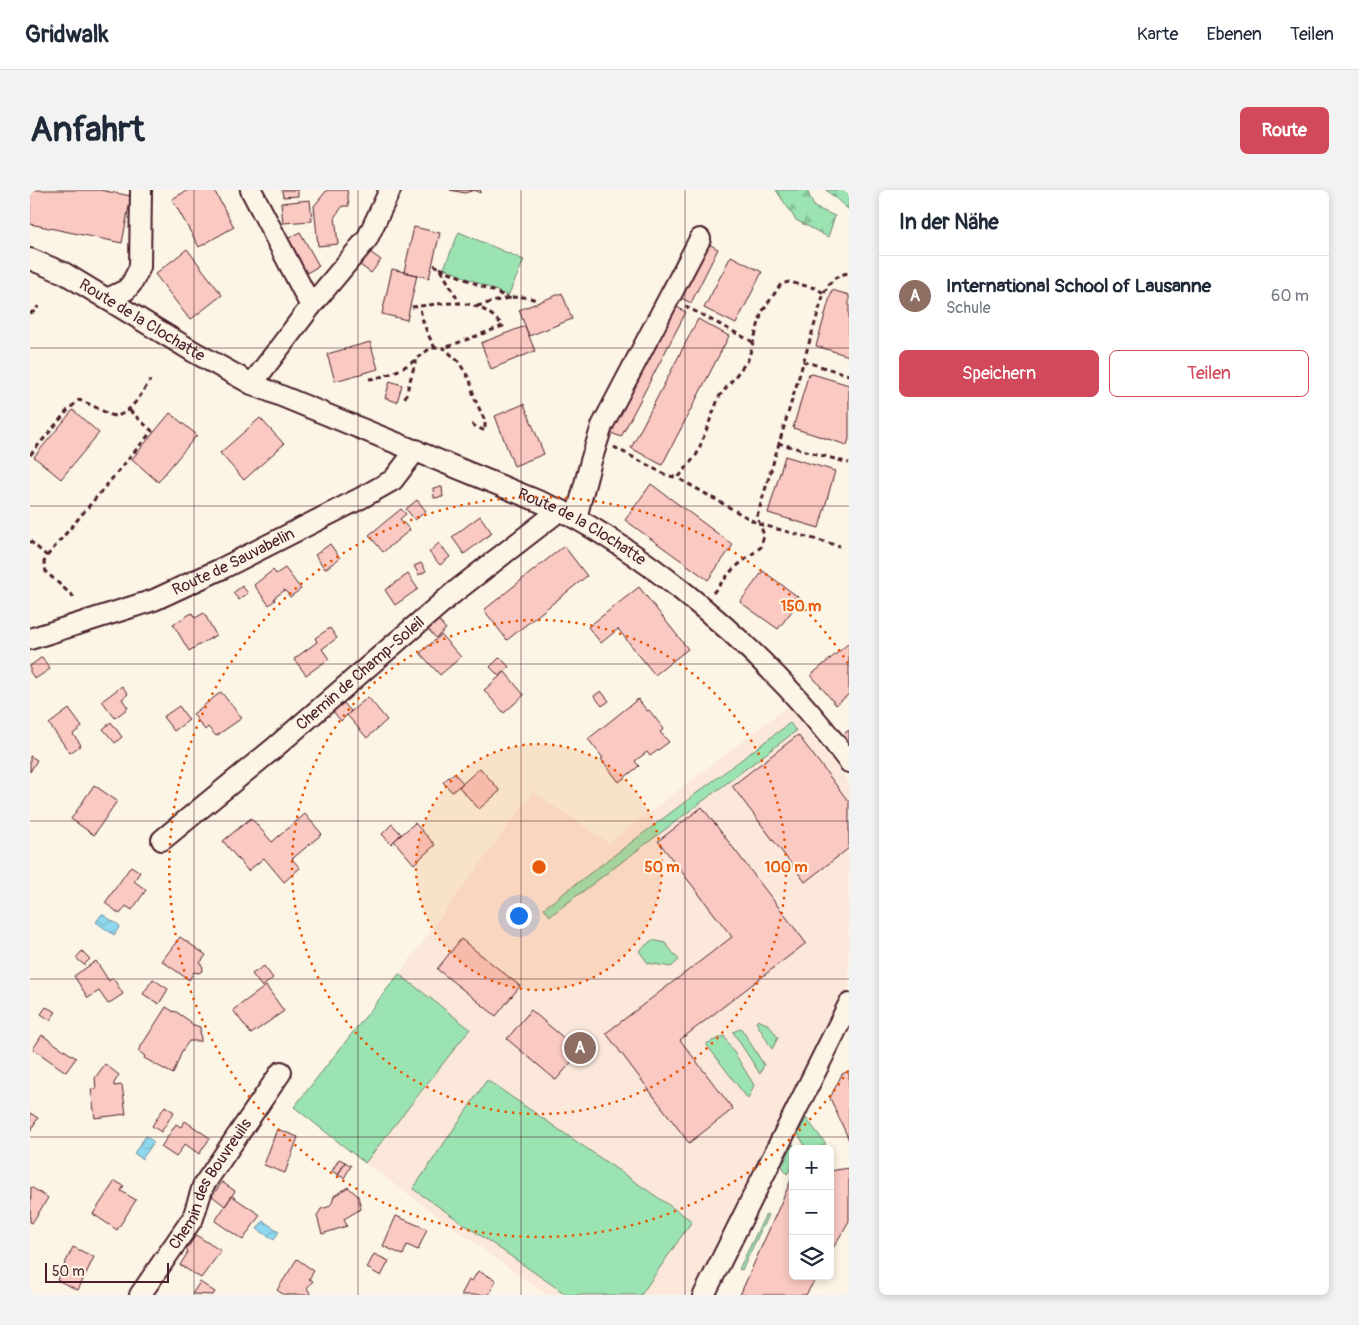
<!DOCTYPE html>
<html lang="de">
<meta charset="utf-8">
<style>
body{margin:0;font-family:Pangolin,sans-serif;background:#f2f2f3;color:#1f2937}
.controls{position:absolute;right:15px;bottom:15px;display:grid;overflow:hidden;border-radius:8px;box-shadow:0 2px 8px #0003}
.controls button{width:45px;height:45px;display:grid;place-items:center;padding:0;border:0;border-bottom:1px solid #e0e1e3;background:#fff;color:#1f2937;font:25px sans-serif}
.scale{position:absolute;left:15px;bottom:12px;width:124px;box-sizing:border-box;padding-left:5px;border:2px solid #4a1f2b;border-top:0;font-size:14px;line-height:18px;white-space:nowrap;color:#4a1f2b;-webkit-text-stroke:4px #fcf5e5;paint-order:stroke}
.you{position:absolute;left:488px;top:725px;width:18px;height:18px;margin:-12px;border:4px solid #fff;border-radius:50%;background:#1a73e8;box-shadow:0 0 0 8px #1a73e833}
.badge{display:grid;place-items:center;width:32px;height:32px;border-radius:50%;background:#d1495b;color:#fff;font-size:16px;font-weight:700}
.pin{position:absolute;translate:-50% -50%;border:2px solid #fff;box-shadow:0 1px 5px #0006}
.list{margin:0;padding:0;list-style:none}
h2{display:flex;justify-content:space-between;align-items:center;height:65px;margin:0;padding:0 20px;font-size:21px}
h2 small{font-size:16px;font-weight:400;color:#747a83}
.list li{display:grid;grid-template-columns:32px 1fr auto;gap:15px;align-items:center;box-sizing:border-box;height:80px;padding:0 20px;border-top:1px solid #e0e1e3}
.list b{display:block;font-size:19px;white-space:nowrap}
.list p{margin:0;font-size:16px;white-space:nowrap;color:#747a83}
.list em{font-size:16px;font-style:normal;color:#747a83}
.actions{display:flex;gap:10px;padding:15px 20px}
.actions a{flex:1;padding:11px 0;border:1px solid #d1495b;border-radius:8px;text-align:center;font-size:18px;color:#d1495b}
.actions .main{background:#d1495b;color:#fff}
.icon{flex:none;width:28px;height:28px;fill:none;stroke:currentColor;stroke-width:2;stroke-linecap:round;stroke-linejoin:round}
.map{position:relative;flex:none;width:819px;height:1105px;overflow:hidden;border-radius:8px}
header{display:flex;align-items:center;gap:30px;box-sizing:border-box;height:70px;padding:0 25px;background:#fff;border-bottom:1px solid #e0e1e3}
header strong{font-size:24px}
nav{display:flex;gap:28px;margin-inline-start:auto;font-size:18px}
.intro{display:flex;align-items:center;justify-content:space-between;box-sizing:border-box;height:120px;padding:0 30px}
h1{margin:0;font-size:35px}
.button{padding:12px 22px;border-radius:8px;background:#d1495b;color:#fff;font-size:18px;font-weight:700}
main{display:flex;gap:30px;padding:0 30px}
aside{flex:1;background:#fff;border-radius:8px;box-shadow:0 2px 8px #0003}
.map>svg:first-child{display:block}
.built{fill:#fbe8da}
.grass{fill:#9be4b2;stroke:#72826e}
.forest{fill:url(#forest-firs);stroke:#72826e}
.water{fill:url(#water-waves);stroke:#728ea0}
.building{fill:#f9c9c2;stroke:#4a1f2b}
.lines{fill:none;stroke-linecap:round;stroke-linejoin:round}
.minor-casing{stroke:#4a1f2b;stroke-width:24}
.path{stroke:#4a1f2b;stroke-width:3;stroke-dasharray:5 4;stroke-linecap:butt}
.minor{stroke:#fcf5e5;stroke-width:20}
.grid{fill:none;stroke:#4a1f2b;stroke-width:1;stroke-opacity:0.55}
.ring{fill:none;stroke:#e8590c;stroke-width:2.5;stroke-dasharray:2.5 5}
.labels{text-anchor:middle;dominant-baseline:central;stroke-width:4;stroke-linejoin:round;paint-order:stroke}
.street-label{font-size:16px;fill:#4a1f2b;stroke:#fcf5e5}
.centre{fill:#e8590c;stroke:#fcf5e5;stroke-width:2.5}
.ring-label{font-size:15px;text-anchor:middle;font-weight:bold;fill:#e8590c;stroke:#fcf5e5;stroke-width:4;stroke-linejoin:round;paint-order:stroke}
</style>
<header>
<strong>Gridwalk</strong>
<nav><a>Karte</a><a>Ebenen</a><a>Teilen</a></nav>
</header>
<div class="intro"><h1>Anfahrt</h1><a class="button">Route</a></div>
<main>
<div class="map">
<svg width="819" height="1105" viewBox="0 0 819 1105">
<defs>
<pattern id="forest-firs" width="22" height="20" patternUnits="userSpaceOnUse" patternTransform="scale(1.25)"><rect width="22" height="20" fill="#9be4b2"/><path d="M5 1l3.5 6h-7zM16 11l3.5 6h-7z" fill="#87c399"/></pattern>
<pattern id="water-waves" width="16" height="10" patternUnits="userSpaceOnUse" patternTransform="scale(1.25)"><rect width="16" height="10" fill="#8dd8ee"/><path d="M0 5q4-4 8 0t8 0" fill="none" stroke="#7bb9cc"/></pattern>
</defs>
<rect width="100%" height="100%" fill="#fcf5e5"/>
<filter id="ink" filterUnits="userSpaceOnUse"><feTurbulence type="fractalNoise" baseFrequency=".02" numOctaves="2"/><feDisplacementMap in="SourceGraphic" scale="10" xChannelSelector="R" yChannelSelector="G"/><feConvolveMatrix kernelMatrix="1 2 1 2 8 2 1 2 1" color-interpolation-filters="sRGB"/></filter>
<g filter="url(#ink)">
<path class="built" d="M758,516L819,593V798L667,1105H516L335,973L264,917L369,784L503,602L579,653Z"/>
<path class="grass" d="M429,42L494,70L478,106L414,78Z
M760,533L766,541L520,726L514,718Z
M622,750L635,753L649,770L641,777L618,773L609,761Z
M369,784L440,839L335,973L264,917Z
M728,830L739,835L748,848L742,859L726,832Z
M711,838L734,875L730,884L703,842Z
M694,846L724,895L718,909L676,854Z
M457,890L662,1031L611,1105H537L383,999Z
M776,928L796,954L785,959H777L768,944Z
M763,954L766,959H763V976L757,984L752,976Z
M736,1024L738,1025L712,1080L709,1079Z"/>
<path class="forest" d="M746,0H777L784,17L805,26L798,47L766,30Z
M796,0H819V20Z"/>
<path class="water" d="M72,724L90,736L84,745L66,732Z
M116,946L124,952L112,969L104,963Z
M233,1031L249,1041L244,1050L227,1039Z"/>
<path class="building" d="M0,0H70L101,6L92,53L0,34Z
M158,0H184L204,37L169,57L142,9Z
M252,0H268V6L253,7Z
M297,0H317L319,16H313L305,26L308,54L288,56L284,16Z
M420,0H451L450,3L444,0L435,3Z
M280,10L282,31L253,33L251,13Z
M384,37L410,43L399,88L374,82Z
M270,42L289,76L273,85L254,51Z
M677,53L688,59L661,113L649,107Z
M157,59L192,105L160,130L125,84Z
M340,62L351,70L341,83L330,75Z
M701,66L732,82L706,134L674,118Z
M362,79L387,85L377,130L352,124Z
M802,100L819,105V166L786,156Z
M532,103L542,129L499,146L489,120Z
M645,116L656,122L591,247L579,242Z
M668,129L699,146L632,275L601,258Z
M495,136L505,161L461,179L451,153Z
M340,152L348,179L305,191L297,164Z
M779,183L819,195V249L817,255L763,238Z
M360,191L372,195L367,212L355,208Z
M494,214L514,264L484,276L465,226Z
M43,220L69,243L31,289L4,267Z
M140,223L167,245L128,292L102,269Z
M230,228L254,254L214,290L190,263Z
M755,266L805,281L789,338L738,323Z
M621,294L703,355L678,390L595,330Z
M412,297L413,307L404,308L403,298Z
M387,310L396,321L385,330L376,319Z
M371,319L376,324L370,329L380,340L353,362L339,345Z
M450,326L462,343L434,364L422,347Z
M409,353L420,367L410,375L399,362Z
M300,354L310,368L295,379L285,365Z
M534,356L557,386L477,450L454,420Z
M391,373L396,381L389,385L384,376Z
M255,378L271,399L260,407L255,400L244,408L245,410L239,415L224,395L243,380L246,384Z
M733,381L771,409L748,439L710,412Z
M378,384L388,399L365,415L355,400Z
M212,396L218,403L209,410L203,403Z
M609,397L658,459L625,485L588,439L571,453L558,437Z
M162,423L165,428L174,423L186,445L159,461L143,434Z
M407,429L416,439L406,448L397,438Z
M300,438L307,448L292,459L299,469L276,485L264,469L287,452L285,448Z
M411,445L431,467L410,485L390,463Z
M819,453V504L806,515L781,485Z
M12,467L20,479L5,489L0,482V476Z
M470,467L479,477L469,486L460,477Z
M475,482L494,505L474,523L454,500Z
M92,496L98,504L92,509L98,518L85,528L72,511Z
M571,501L579,511L572,516L564,506Z
M191,502L212,528L186,546L178,537L175,540L163,524Z
M338,507L357,530L337,548L317,525Z
M608,509L617,521L619,520L634,539L630,542L639,552L620,566L617,562L605,571L609,576L589,592L571,569L573,568L558,549Z
M312,511L321,521L311,531L302,520Z
M149,516L159,530L144,541L133,527Z
M39,519L52,537L43,544L51,555L40,563L19,534Z
M81,532L92,547L85,553L73,539Z
M819,540V557L812,553L816,551L812,545Z
M768,545L819,612V658L775,692L702,596Z
M0,566L7,570L0,582Z
M450,578L470,601L449,619L429,597Z
M424,583L433,593L422,602L413,592Z
M64,595L87,611L64,645L41,629Z
M672,617L776,753L650,850L703,919L659,953L576,843L702,747L628,651Z
M275,624L292,644L262,669L270,678L254,692L234,668L218,681L193,651L221,628L242,652Z
M385,633L405,655L384,674L364,651Z
M362,634L371,644L361,654L352,644Z
M101,676L110,682L104,691L116,700L102,720L96,716L90,724L75,713Z
M150,747L176,765L170,773L173,777L172,781L169,783L164,782L159,790L132,771Z
M431,749L490,796L466,826L407,779Z
M52,761L60,769L54,775L46,768Z
M66,771L79,791L83,788L93,804L78,814L69,801L58,808L44,786Z
M234,776L243,788L232,797L222,784Z
M123,789L138,799L129,814L113,804Z
M236,796L254,821L221,844L203,820Z
M16,817L26,822L20,830L11,824Z
M136,817L144,822L145,821L161,832V834L170,837L171,851H159L152,861L143,884L114,868L115,866L108,861Z
M501,820L550,862L526,890L477,849Z
M12,845L46,868L36,882L3,859Z
M75,874L89,885L84,893V896L92,895L96,924L65,928L61,899H66L65,888Z
M819,881V950L800,908L812,884Z
M135,916L144,922L131,942L122,936Z
M0,923L8,928L0,941Z
M155,931L180,948L169,964L155,954L146,967L131,957L146,934L151,937Z
M247,939L268,947L255,983L234,975Z
M309,969L315,972L308,985L302,981Z
M315,972L321,976L314,988L308,985Z
M819,978V1031L800,1063V981Z
M762,988L763,1086H787L776,1105H710Z
M85,991L94,996L91,1001L106,1010L87,1040L63,1024Z
M192,992L205,1001L195,1016L182,1006Z
M1,997L18,1008L2,1033L0,1032Z
M318,997L328,1006L331,1019L314,1029L317,1036L292,1044L287,1026L291,1019L298,1017L302,1013L304,1006Z
M202,1006L230,1025L213,1050L185,1031Z
M366,1026L397,1039L388,1060L377,1055L373,1065L353,1056Z
M166,1045L191,1061L171,1088L150,1075L158,1062L156,1060Z
M43,1057L64,1067L48,1100L27,1090Z
M344,1064L359,1071L351,1086L337,1078Z
M267,1069L284,1081L279,1089L283,1091L277,1098L280,1103L279,1105H254L247,1100Z
M448,1081L466,1090L459,1105H431L439,1090L442,1091Z
M170,1092L185,1102L183,1105L162,1104Z"/>
<g class="lines">
<g class="minor-casing">
<g id="minor">
<path d="M221,0L281,116"/>
<path id="s1" d="M0,69L34,83L164,162L222,194L530,320C573,342 612,369 650,399C714,450 771,506 819,572"/>
<path d="M77,109L96,100L102,93L110,77L111,0"/>
<path d="M222,194L281,116L337,49L360,0"/>
<path d="M546,328L561,271L572,236L670,49"/>
<path id="s2" d="M0,449L124,410L193,378L331,308L363,290L386,260"/>
<path id="s3" d="M132,650L243,559L422,404L530,320"/>
<path id="s4" d="M110,1105L163,1028L173,996L251,882"/>
<path d="M674,1105L819,814"/>
</g>
</g>
<path class="path" d="M404,75L410,78L429,112
M410,78L481,109
M794,103C800,91 806,85 819,83
M447,116C464,112 492,101 507,111
M655,116L723,152
M382,117L390,116
M0,123L6,121L8,116
M405,158C398,145 391,130 390,116C424,112 448,107 473,136L414,158
M773,171L819,185
M339,189C363,186 382,174 400,158H414L428,171L440,190L444,207L455,231V241L441,234
M375,208L386,170
M748,253L819,273
M584,257L636,285L648,288
M0,265L38,220L49,210C61,214 70,220 81,225C96,231 114,201 120,190
M729,334L810,356
M0,351L17,366L14,372L16,382L46,409
M17,366L122,241L98,219
M683,403L703,379L731,357L734,345L727,327L794,103L785,98L759,92L751,94L732,122L718,170L689,207L667,264L648,288L730,335"/>
<use href="#minor" class="minor"/>
</g>
</g>
<path class="grid" d="M164,0V1105M328,0V1105M491,0V1105M655,0V1105M0,158H819M0,316H819M0,474H819M0,631H819M0,789H819M0,947H819"/>
<circle cx="509" cy="677" r="123" fill="#e8590c" fill-opacity=".12"/>
<g class="ring">
<circle cx="509" cy="677" r="123"/>
<circle cx="509" cy="677" r="247"/>
<path d="M818 881A370 370 0 1 1 818 473"/>
</g>
<g class="labels">
<g class="street-label">
<text stroke="none"><textPath href="#s1" startOffset="128">Route de la Clochatte</textPath></text>
<text stroke="none"><textPath href="#s1" startOffset="615">Route de la Clochatte</textPath></text>
<text stroke="none"><textPath href="#s2" startOffset="218">Route de Sauvabelin</textPath></text>
<text stroke="none"><textPath href="#s3" startOffset="259">Chemin de Champ-Soleil</textPath></text>
<text stroke="none"><textPath href="#s4" startOffset="132">Chemin des Bouvreuils</textPath></text>
</g>
</g>
<circle cx="509" cy="677" r="8" class="centre"/>
<g class="ring-label">
<text x="771" y="421">150 m</text>
<text x="632" y="682">50 m</text>
<text x="756" y="682">100 m</text>
</g>
</svg>
<div class="controls">
<button>+</button>
<button>−</button>
<button><svg class="icon" aria-label="layers" viewBox="0 0 24 24"><path d="M12 4l9 5-9 5-9-5zM3 14l9 5 9-5"/></svg></button>
</div>
<div class="scale">50 m</div>
<div class="you"></div>
<div class="pin badge" style="left:550px;top:858px;background:#8d6e63">A</div>
</div>
<aside>
<h2>In der Nähe<small></small></h2>
<ul class="list">
<li><span class="badge" style="background:#8d6e63">A</span><div><b>International School of Lausanne</b><p>Schule</p></div><em>60 m</em></li>
</ul>
<div class="actions"><a class="main">Speichern</a><a>Teilen</a></div>
</aside>
</main>
